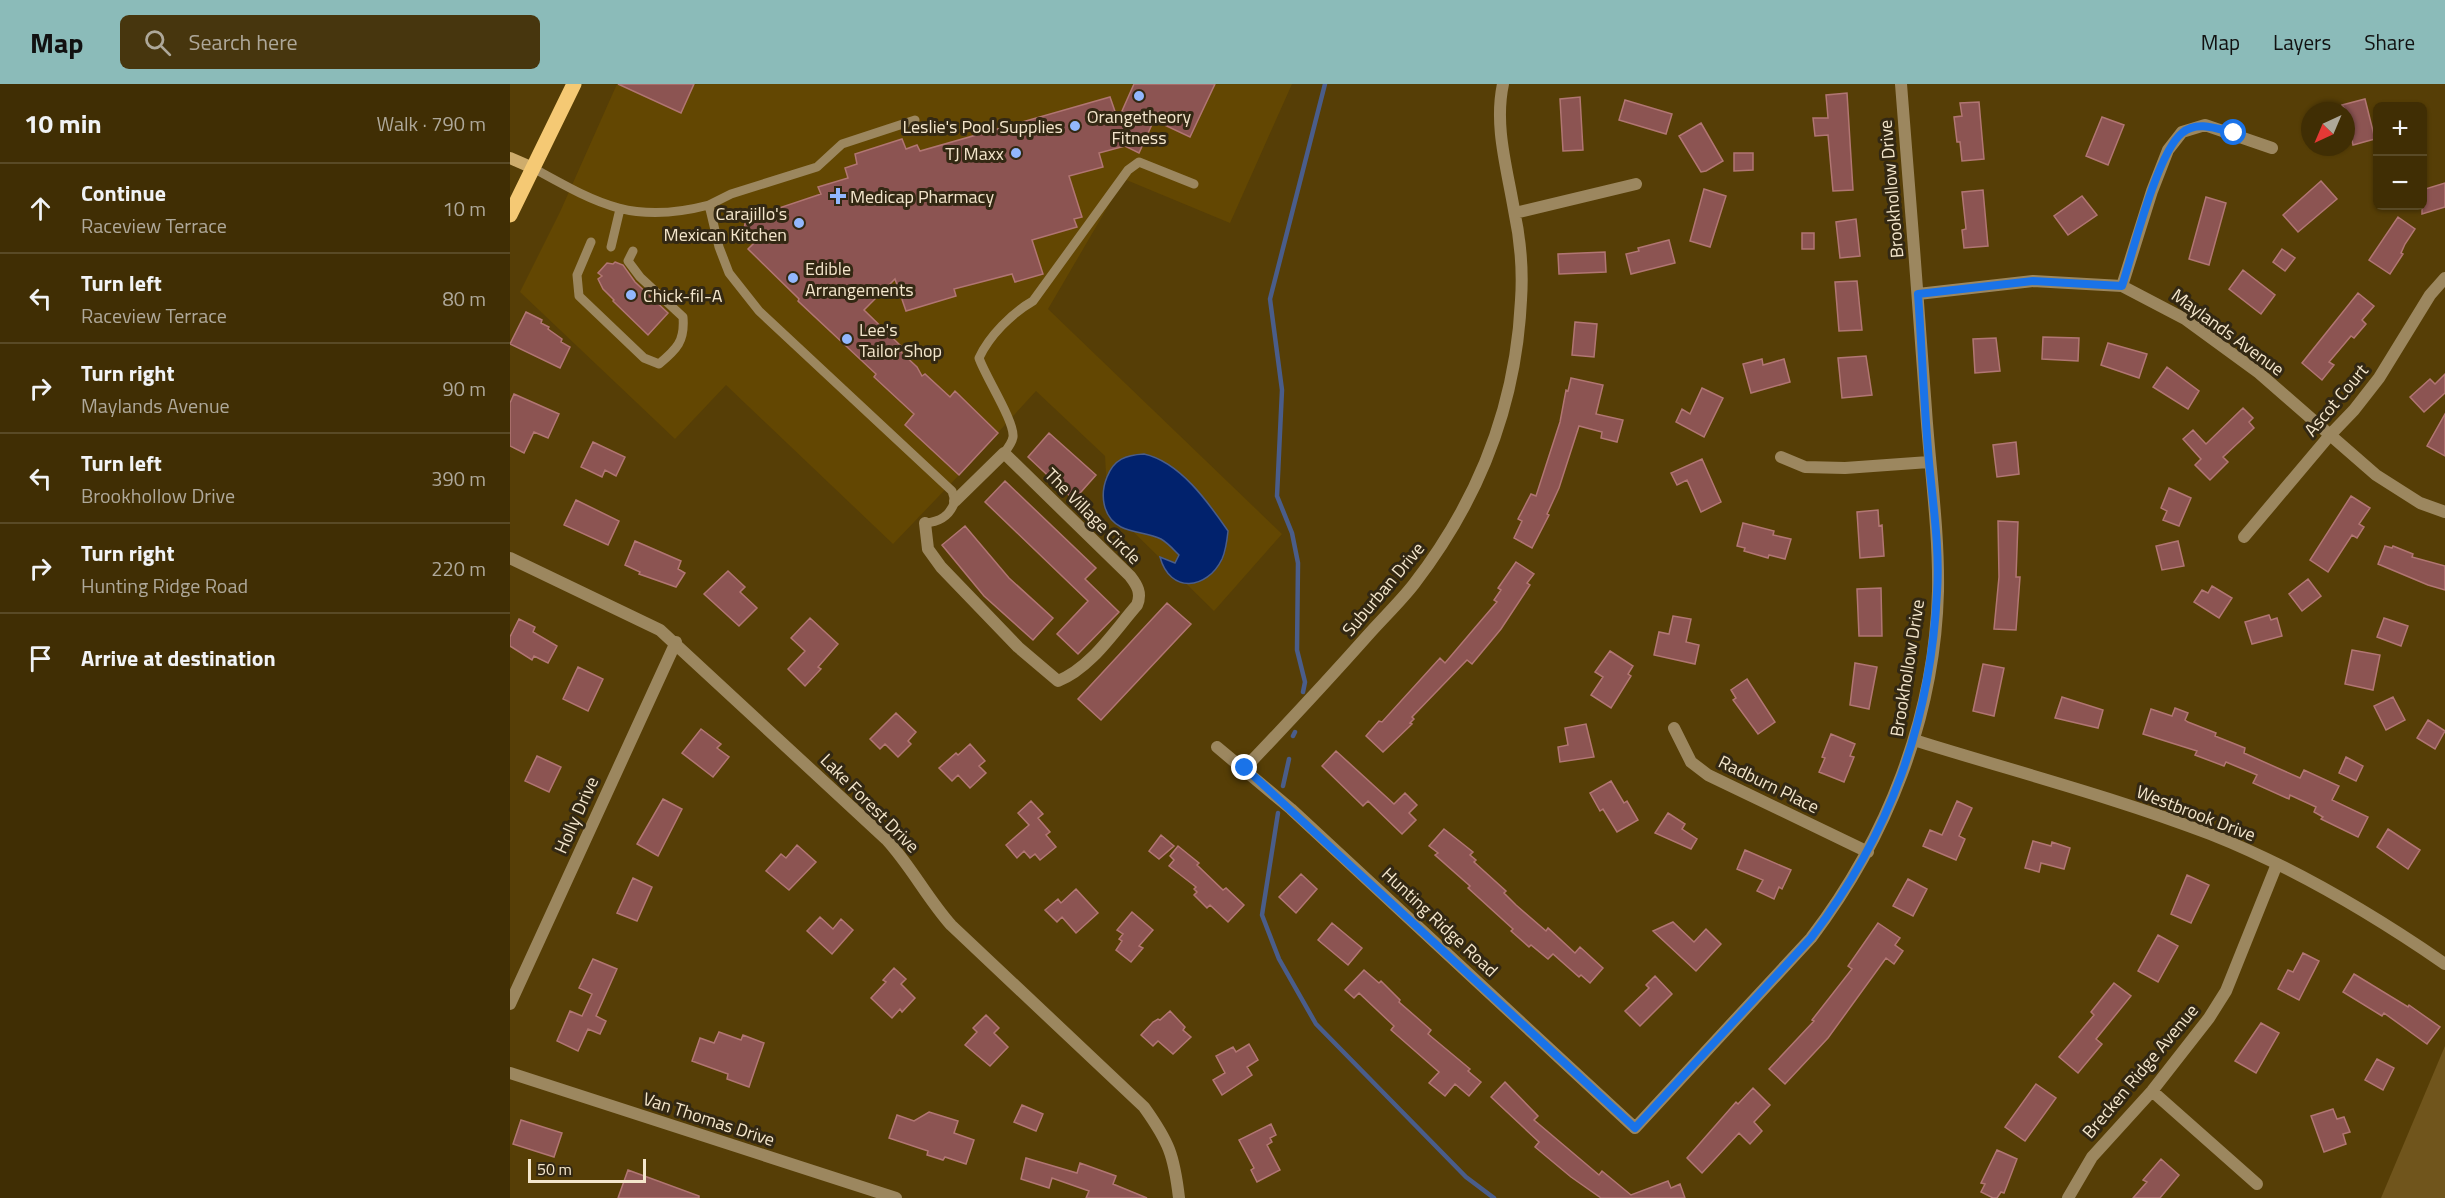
<!DOCTYPE html>
<meta charset="utf-8">
<style>
body{margin:0;font-family:"Titillium Web",sans-serif;background:#47360e;color:#f1f3f6}
.controls{position:absolute;right:18px;top:18px;display:grid;overflow:hidden;border-radius:9px;box-shadow:0 2px 4px #0004}
.controls button{width:54px;height:54px;display:grid;place-items:center;padding:0;border:0;border-bottom:2px solid #594a26;background:#402e04;color:#f1f3f6;font:30px sans-serif}
.compass{position:absolute;left:1791px;top:18px;width:54px;height:54px;border-radius:50%;background:#402e04;box-shadow:0 2px 4px #0004;rotate:224deg}
.scale{position:absolute;left:18px;bottom:15px;width:118px;box-sizing:border-box;padding-left:6px;border:3px solid #f4e6cc;border-top:0;font-size:16px;line-height:21px;white-space:nowrap;color:#f4e6cc;-webkit-text-stroke:4px #332813;paint-order:stroke}
.stop{position:absolute;width:18px;height:18px;margin:-14px;border:4px solid #1a73e8;border-radius:50%;background:#fff}
.stop.end{background:#1a73e8;border-color:#fff;box-shadow:0 2px 6px #0008}
.list{margin:0;padding:0;list-style:none}
h2{display:flex;justify-content:space-between;align-items:center;height:78px;margin:0;padding:0 24px;font-size:26px}
h2 small{font-size:20px;font-weight:400;color:#aea89a}
.list li{display:grid;grid-template-columns:39px 1fr auto;gap:18px;align-items:center;box-sizing:border-box;height:90px;padding:0 24px;border-top:2px solid #594a26}
.list b{display:block;font-size:22px;white-space:nowrap}
.list p{margin:0;font-size:20px;white-space:nowrap;color:#aea89a}
.list em{font-size:20px;font-style:normal;color:#aea89a}
.icon{flex:none;width:33px;height:33px;fill:none;stroke:currentColor;stroke-width:2;stroke-linecap:round;stroke-linejoin:round}
.map{position:relative;flex:none;width:1935px;height:1114px;overflow:hidden}
header{display:flex;align-items:center;gap:36px;box-sizing:border-box;height:84px;padding:0 30px;background:#8bbbb9;color:#111}
header strong{font-size:28px}
nav{display:flex;gap:33px;margin-inline-start:auto;font-size:21px}
.search{width:420px;height:54px;background:#47360e;display:flex;align-items:center;gap:15px;box-sizing:border-box;padding:0 21px;border-radius:9px;color:#aea89a;font-size:22px}
main{display:flex}
aside{flex:1;background:#402e04}
.map>svg:first-child{display:block}
.built{fill:#634702}
.green{fill:#70551c}
.water{fill:#01226d;stroke:#4a5d8a;stroke-width:1.5}
.lines{fill:none;stroke-linecap:round;stroke-linejoin:round}
.stream{stroke:#4a5d8a;stroke-width:4.5}
.building{fill:#8c5452;stroke:#b17673;stroke-width:1.5}
.lane{stroke:#9c875f;stroke-width:9}
.street{stroke:#9c875f;stroke-width:12}
.secondary{stroke:#ceac6c;stroke-width:12}
.primary{stroke:#f5c974;stroke-width:15}
.route{stroke:#1a73e8;stroke-width:8}
.poi-dot{fill:#92b7fd;stroke:#332813;stroke-width:2}
.labels{text-anchor:middle;dominant-baseline:central;stroke-width:6;stroke-linejoin:round;paint-order:stroke}
.poi-label{font-size:18px;fill:#f4e6cc;stroke:#332813;text-anchor:start}
.street-label{font-size:18px;fill:#f4e6cc;stroke:#332813}
</style>
<header>
<strong>Map</strong>
<div class="search"><svg class="icon" aria-label="search" viewBox="0 0 24 24"><circle cx="10" cy="10" r="6"/><path d="M15 15l6 6"/></svg>Search here</div>
<nav><a>Map</a><a>Layers</a><a>Share</a></nav>
</header>
<main>
<aside>
<h2>10 min<small>Walk · 790 m</small></h2>
<ul class="list">
<li><svg class="icon" aria-label="ahead" viewBox="0 0 24 24"><path d="M12 20V5M6 11l6-6 6 6"/></svg><div><b>Continue</b><p>Raceview Terrace</p></div><em>10 m</em></li>
<li><svg class="icon" aria-label="left" viewBox="0 0 24 24"><path d="M17 20v-9H6M10 6l-5 5 5 5"/></svg><div><b>Turn left</b><p>Raceview Terrace</p></div><em>80 m</em></li>
<li><svg class="icon" aria-label="right" viewBox="0 0 24 24"><path d="M7 20v-9h11M14 6l5 5-5 5"/></svg><div><b>Turn right</b><p>Maylands Avenue</p></div><em>90 m</em></li>
<li><svg class="icon" aria-label="left" viewBox="0 0 24 24"><path d="M17 20v-9H6M10 6l-5 5 5 5"/></svg><div><b>Turn left</b><p>Brookhollow Drive</p></div><em>390 m</em></li>
<li><svg class="icon" aria-label="right" viewBox="0 0 24 24"><path d="M7 20v-9h11M14 6l5 5-5 5"/></svg><div><b>Turn right</b><p>Hunting Ridge Road</p></div><em>220 m</em></li>
<li><svg class="icon" aria-label="arrive" viewBox="0 0 24 24"><path d="M6 21V4h12l-3 4 3 4H6"/></svg><div><b>Arrive at destination</b></div></li>
</ul>
</aside>
<div class="map">
<svg width="1935" height="1114" viewBox="0 0 1935 1114">
<rect width="100%" height="100%" fill="#563e06"/>
<path class="built" d="M107,0H782L720,139L614,95L538,225L772,450L704,527L598,423L595,372L526,307L449,391L383,460L216,301L165,355L10,208L50,128Z"/>
<path class="green" d="M1935,962V1114H1871Z"/>
<path class="water" d="M634,370C670,378 698,418 718,447C717,457 716,466 712,475C697,506 660,510 650,473L665,479L669,471C664,466 658,459 651,455C639,449 623,449 611,443C592,433 590,410 597,393C604,375 616,371 634,370Z"/>
<g class="lines">
<path class="stream" d="M793,608L795,598L787,566L788,479L782,449L767,412L772,306L760,215L815,0
M783,652L785,648
M773,702L779,675
M768,729L752,831L769,875L806,940L956,1093L984,1114"/>
</g>
<path class="building" d="M108,0H184L171,29Z
M624,0H705L680,53L644,36L629,69L615,62L589,69L593,83L559,92L572,133L564,135L567,143L522,156L533,190L505,198L502,190L444,205L446,212L396,227L385,195L376,204L361,209L365,215L354,226L394,265L391,268L407,283L412,292L415,290L440,313L445,307L488,349L449,391L395,341L404,330L364,293L366,290L288,217L289,215L238,165L245,158L232,154L236,135L311,110L308,103L338,94L335,84L347,80L345,70L392,55L396,65L407,61L410,67L600,13L608,36Z
M1337,9L1343,106L1323,107L1318,51L1305,52L1303,34H1318L1316,11Z
M1070,13L1073,66L1053,67L1050,15Z
M1855,15L1865,55L1843,61L1836,27L1832,21Z
M1115,16L1162,30L1156,50L1109,36Z
M1469,18L1474,75L1452,77L1450,58H1447L1444,33L1452,32L1450,19Z
M1592,33L1614,41L1598,81L1576,72Z
M1191,39L1213,77L1196,87L1191,88L1169,52Z
M1224,69H1243V86L1224,87Z
M1811,97L1827,115L1788,148L1773,131Z
M1935,99V123L1912,130V106Z
M1194,105L1216,112L1200,163L1180,157Z
M1473,106L1478,162L1454,164L1452,146L1456,145L1452,108Z
M1572,112L1587,131L1558,151L1544,132Z
M1696,113L1716,119L1699,181L1679,175Z
M1888,133L1905,145L1895,160L1891,169L1893,170L1880,190L1859,176Z
M1346,135L1350,172L1330,174L1326,138Z
M1292,149H1304V165H1292Z
M1159,156L1165,179L1121,190L1116,170L1129,167L1128,164Z
M1772,165L1785,174L1775,187L1763,178Z
M1095,168L1096,188L1049,190L1048,170Z
M105,178L113,181L125,198L158,229L138,251L103,217L104,216L93,205L88,195L92,192L88,189L97,179L103,180Z
M1733,186L1765,211L1751,230L1719,205Z
M1347,197L1352,246L1329,247L1325,198Z
M1848,209L1864,222L1852,236L1856,240L1844,254L1841,252L1819,278L1824,281L1812,296L1792,279Z
M16,228L32,236L31,239L39,243L38,245L52,255L51,258L60,263L50,284L0,260Z
M1065,238L1087,240L1084,273L1062,271Z
M1533,253L1569,254L1568,277L1532,275Z
M1486,254L1490,287L1465,289L1463,255Z
M1598,259L1637,270L1629,294L1591,281Z
M1356,272L1362,311L1332,314L1328,274Z
M1252,275L1253,281L1274,275L1280,298L1241,309L1233,280Z
M1657,283L1689,307L1678,325L1643,303Z
M1935,290V309L1914,328L1900,313L1920,295L1925,300Z
M1061,294L1093,301L1086,330L1113,336L1107,358L1091,354L1092,348L1069,342L1049,404L1037,430L1039,431L1022,464L1004,454L1012,437L1008,435L1021,410L1026,412L1050,338L1056,306L1058,307Z
M1192,304L1213,314L1194,353L1166,338L1172,325L1180,330Z
M4,310L49,330L38,354L24,348L14,369L0,362V319Z
M1733,324L1743,334L1739,338L1744,344L1713,373L1718,378L1700,396L1685,381L1691,375L1673,355L1683,346L1696,360Z
M1935,330V372L1917,362Z
M539,349L586,391L564,416L518,373Z
M83,358L115,373L106,392L95,386L92,393L71,383Z
M1506,358L1509,390L1487,393L1483,361Z
M1192,375L1211,418L1191,428L1177,396L1167,401L1161,389Z
M495,397L586,484L575,495L609,528L568,570L547,550L578,517L475,418Z
M1659,404L1681,414L1669,442L1653,436L1657,427L1651,424Z
M1841,412L1860,424L1849,440L1854,443L1847,454L1842,451L1818,488L1800,476Z
M66,416L109,437L98,461L54,441Z
M1368,426L1369,442L1372,441L1374,472L1350,474L1347,428Z
M1488,437L1508,438L1506,493H1510L1506,546L1484,545L1489,493Z
M1233,439L1264,447L1263,451L1281,455L1275,475L1259,471L1258,474L1234,467L1235,464L1227,462Z
M455,442L499,494L543,534L523,556L474,512L432,461Z
M125,457L171,477L168,485L175,489L166,503L129,490L130,488L115,481Z
M1668,457L1674,482L1652,486L1646,462Z
M1875,462L1882,464L1883,462L1903,470L1902,473L1935,482V506L1918,501L1868,480Z
M1006,478L1024,490L1017,499L1020,501L991,545L962,580L957,576L902,633L904,635L900,639L902,640L873,668L856,652L869,637L872,638L930,574L935,579L963,546L987,518L984,516L991,506L988,504Z
M218,487L235,503L230,508L247,524L229,542L194,510Z
M1798,495L1811,512L1792,527L1779,510Z
M1702,502L1722,514L1709,534L1684,518L1692,506L1698,509Z
M1371,504L1372,552H1349L1347,505Z
M657,519L681,540L591,636L568,615Z
M1759,531L1761,536L1767,534L1772,552L1742,560L1735,538Z
M1163,532L1181,535L1176,558L1189,561L1185,580L1144,571L1149,548L1159,550Z
M300,534L328,560L308,583L311,585L295,602L278,585L295,567L281,554Z
M1874,534L1898,542L1891,562L1867,553Z
M9,535L25,543L23,548L47,562L38,579L24,572L22,576L0,562V553Z
M1842,566L1870,571L1863,606L1835,600Z
M1100,567L1123,582L1118,590L1121,592L1101,624L1081,611L1093,593L1085,588Z
M1345,579L1367,583L1359,625L1340,621Z
M1473,580L1494,584L1484,632L1463,627Z
M68,583L93,595L78,627L53,615Z
M1237,595L1265,638L1248,650L1223,616L1226,614L1221,606Z
M1552,613L1593,626L1588,644L1545,634Z
M1883,613L1895,636L1876,646L1864,622Z
M1665,624L1678,629L1675,636L1678,638L1706,649L1705,652L1735,664L1734,669L1790,694L1794,686L1829,702L1822,716L1858,733L1848,753L1811,735L1813,733L1804,728L1806,723L1780,711L1779,715L1743,699L1747,691L1716,678L1714,682L1685,671L1687,667L1633,650L1641,625L1662,632Z
M386,629L406,648L398,657L401,660L388,673L375,660L370,665L360,655Z
M1918,636L1935,647L1925,665L1907,654Z
M1076,640L1084,673L1050,678L1048,663L1058,661L1055,644Z
M191,645L211,660L207,664L219,673L203,693L172,669Z
M1321,650L1345,660L1340,672L1344,673L1334,698L1309,688L1315,674L1312,673Z
M460,660L475,677L469,682L476,689L460,704L448,691L442,697L429,684L446,669L448,671Z
M826,667L884,720L895,709L907,721L899,729L906,736L892,750L858,717L853,722L812,682Z
M27,672L51,683L39,708L15,697Z
M1836,673L1853,682L1846,697L1829,689Z
M1101,697L1114,719L1117,717L1128,736L1107,748L1093,725L1090,727L1080,709Z
M153,715L172,725L148,772L127,760Z
M521,717L533,730L528,734L540,748L536,751L546,763L530,776L525,770L520,774L514,767L507,774L496,761L519,741L508,729Z
M1447,717L1462,724L1449,752L1455,755L1446,776L1413,762L1420,746L1432,751Z
M1158,729L1175,740L1172,745L1187,755L1181,765L1145,749Z
M934,745L963,768L960,771L966,776L964,778L996,807L994,809L1006,821L1036,847L1038,844L1065,869L1070,863L1093,884L1080,899L1071,891L1069,893L1043,870L1038,875L1021,861L1019,863L1001,847L1003,845L958,804L960,802L925,771L928,769L919,762Z
M1878,745L1910,766L1898,785L1867,763Z
M651,751L664,762L649,775L639,767Z
M1523,757L1541,762L1542,758L1560,764L1554,785L1531,779L1529,788L1515,784Z
M287,761L306,778L279,806L256,787L271,770L276,774Z
M668,762L689,779L687,781L713,806L716,804L734,821L718,838L700,821L697,824L684,811L687,808L684,805L686,803L659,782L664,776L660,772Z
M1235,766L1281,786L1272,805L1269,803L1264,815L1247,807L1253,796L1227,785Z
M791,790L807,805L786,829L769,813Z
M1677,791L1699,801L1681,839L1661,830Z
M123,794L142,803L127,837L107,829Z
M1398,795L1417,805L1403,832L1383,822Z
M566,805L588,829L566,849L552,833L547,838L535,826L548,815L551,819Z
M622,828L643,846L629,862L633,864L621,878L606,866L612,857L609,855L613,850L607,846Z
M310,833L323,845L331,835L343,846L322,870L297,847Z
M1163,838L1184,858L1196,845L1211,860L1186,887L1143,847Z
M822,839L852,864L838,881L808,856Z
M1368,839L1390,854L1385,861L1393,867L1384,880L1376,874L1318,954L1275,1000L1259,985L1304,937L1302,936L1342,885L1338,882Z
M1648,851L1668,862L1648,898L1628,887Z
M1793,869L1809,877L1789,916L1768,905L1778,886L1783,888Z
M83,875L107,885L86,932L96,937L90,950L78,945L68,967L47,957L60,927L72,932L82,910L69,904Z
M384,884L396,895L391,900L405,914L392,928L390,925L382,934L361,914L376,898L373,896Z
M854,886L869,899L871,897L890,916L889,918L921,946L918,950L960,985L958,987L971,998L959,1012L945,1000L935,1012L919,999L929,988L881,946L884,942L849,909L844,914L835,906Z
M1844,890L1898,923L1899,921L1930,943L1917,960L1874,929L1872,932L1833,908Z
M1145,892L1162,910L1130,942L1115,927L1139,904L1136,901Z
M1604,899L1621,912L1586,955L1592,960L1568,989L1549,973L1584,931L1581,928Z
M660,927L675,943L673,946L681,953L663,970L648,957L643,962L631,951L643,938L648,935L650,936Z
M476,931L489,944L484,949L498,963L480,982L455,961L467,948L463,944Z
M1751,939L1769,949L1746,989L1725,977Z
M209,948L231,956L233,951L254,959L239,1003L217,995L218,990L182,977L190,954L204,959Z
M739,960L748,976L737,983L742,991L712,1011L703,996L715,989L706,972L723,963L726,968Z
M1867,975L1884,984L1873,1006L1855,996Z
M995,998L1028,1032L1024,1036L1089,1091L1092,1087L1121,1111L1158,1097L1161,1104L1170,1100L1175,1114H1091L1061,1093L1025,1063L1029,1058L981,1013Z
M1526,1000L1546,1014L1515,1057L1495,1043Z
M1243,1004L1260,1021L1244,1038L1252,1047L1240,1060L1229,1049L1192,1089L1177,1074L1226,1018L1228,1020Z
M512,1021L533,1030L526,1047L504,1038Z
M1823,1025L1827,1035L1834,1033L1840,1048L1833,1050L1836,1060L1814,1068L1801,1032Z
M419,1028L448,1037L444,1049L464,1056L456,1080L435,1073L433,1076L417,1071L418,1067L379,1054L387,1031L404,1037Z
M11,1036L52,1049L44,1073L3,1060Z
M761,1040L766,1051L760,1054L762,1058L757,1061L770,1086L747,1098L741,1086L744,1084L729,1056Z
M1487,1066L1507,1075L1494,1109L1491,1108L1487,1114H1483L1471,1108L1475,1100L1471,1099Z
M516,1074L567,1089L570,1079L606,1092L603,1100L637,1114H576L579,1107L542,1094L539,1104L511,1095Z
M1651,1075L1669,1091L1650,1114H1623L1637,1098L1633,1096Z
M118,1086L189,1112V1114H108Z"/>
<g class="lines">
<path class="lane" d="M23,84C88,120 123,141 199,121L209,163L219,189L249,227L442,407L445,417C440,432 430,438 415,439
M199,121L221,110L307,83L332,60L405,36
M81,158L67,191L69,212L134,274L149,280C167,265 175,257 173,233L130,193L118,177L123,167
M101,163L110,125
M494,369C498,364 502,359 503,353C505,338 475,292 469,274C479,252 502,229 523,217L618,86L629,78L684,100"/>
<path class="street" d="M1005,129L1126,100
M1612,202L1642,107L1658,66L1672,48L1695,41L1762,64
M1408,210L1523,197L1612,202L1675,235L1749,289L1866,391L1910,419L1935,428
M1271,373L1295,383L1335,384L1419,378
M415,439L418,465L431,483L508,563L548,597C581,584 605,546 627,521C632,509 627,501 620,492L494,369L445,417
M1734,453L1820,351L1844,326L1869,294L1920,211L1935,194
M0,474L150,546L376,755C401,782 417,814 441,841L634,1023C659,1058 664,1071 669,1114
M1164,644L1181,678L1198,691L1358,768
M1404,656C1503,687 1604,713 1700,750C1781,782 1864,831 1935,880
M707,663L781,725L1125,1044L1301,854C1377,754 1425,633 1428,507C1429,446 1420,386 1416,326C1408,217 1400,109 1391,0
M735,684C777,640 818,596 858,551C873,534 890,518 904,500C968,417 1006,322 1011,216C1013,187 1010,154 1004,126C997,84 984,42 993,0
M0,920L166,558
M0,989L386,1114
M1642,1007L1747,1100
M1558,1114L1582,1073L1642,1007L1699,934L1716,907L1767,780"/>
<path class="secondary" d="M0,74L23,84"/>
<path class="primary" d="M0,131L64,0"/>
</g>
<g class="lines">
<path class="route" d="M735,684L1125,1044L1301,854C1380,750 1420,640 1427,509C1430,465 1423,421 1419,378C1414,322 1412,266 1408,210L1523,197L1612,202C1623,168 1647,69 1672,49C1687,36 1708,45 1724,49"/>
</g>
<g class="poi-dot">
<circle cx="629" cy="12" r="6"/>
<circle cx="565" cy="42" r="6"/>
<circle cx="506" cy="69" r="6"/>
<path d="M325 103h6v6h6v6h-6v6h-6v-6h-6v-6h6z"/>
<circle cx="289" cy="139" r="6"/>
<circle cx="283" cy="194" r="6"/>
<circle cx="121" cy="211" r="6"/>
<circle cx="337" cy="255" r="6"/>
</g>
<g class="labels">
<g class="poi-label">
<text x="629" y="32" text-anchor="middle">Orangetheory<tspan x="629" dy="21">Fitness</tspan></text>
<text x="553" y="42" text-anchor="end">Leslie's Pool Supplies</text>
<text x="494" y="69" text-anchor="end">TJ Maxx</text>
<text x="340" y="112">Medicap Pharmacy</text>
<text x="277" y="129" text-anchor="end">Carajillo's<tspan x="277" dy="21">Mexican Kitchen</tspan></text>
<text x="295" y="184">Edible<tspan x="295" dy="21">Arrangements</tspan></text>
<text x="133" y="211">Chick-fil-A</text>
<text x="349" y="245">Lee's<tspan x="349" dy="21">Tailor Shop</tspan></text>
</g>
<g class="street-label">
<text transform="translate(1381 105) rotate(-95)">Brookhollow Drive</text>
<text transform="translate(1718 248) rotate(36)">Maylands Avenue</text>
<text transform="translate(1826 316) rotate(-50)">Ascot Court</text>
<text transform="translate(583 432) rotate(45)">The Village Circle</text>
<text transform="translate(873 505) rotate(-50)">Suburban Drive</text>
<text transform="translate(1397 584) rotate(-81)">Brookhollow Drive</text>
<text transform="translate(1259 700) rotate(26)">Radburn Place</text>
<text transform="translate(360 719) rotate(45)">Lake Forest Drive</text>
<text transform="translate(1686 729) rotate(21)">Westbrook Drive</text>
<text transform="translate(66 731) rotate(-66)">Holly Drive</text>
<text transform="translate(930 838) rotate(43)">Hunting Ridge Road</text>
<text transform="translate(1630 987) rotate(-50)">Brecken Ridge Avenue</text>
<text transform="translate(199 1035) rotate(18)">Van Thomas Drive</text>
</g>
</g>
</svg>
<div class="controls">
<button>+</button>
<button>−</button>
</div>
<svg class="compass" viewBox="-18 -18 36 36"><path d="M0-13l5 13h-10z" fill="#e53935"/><path d="M0 13l5-13h-10z" fill="#aea89a"/></svg>
<div class="scale">50 m</div>
<div class="stop" style="left:1724px;top:49px"></div>
<div class="stop end" style="left:735px;top:684px"></div>
</div>
</main>
